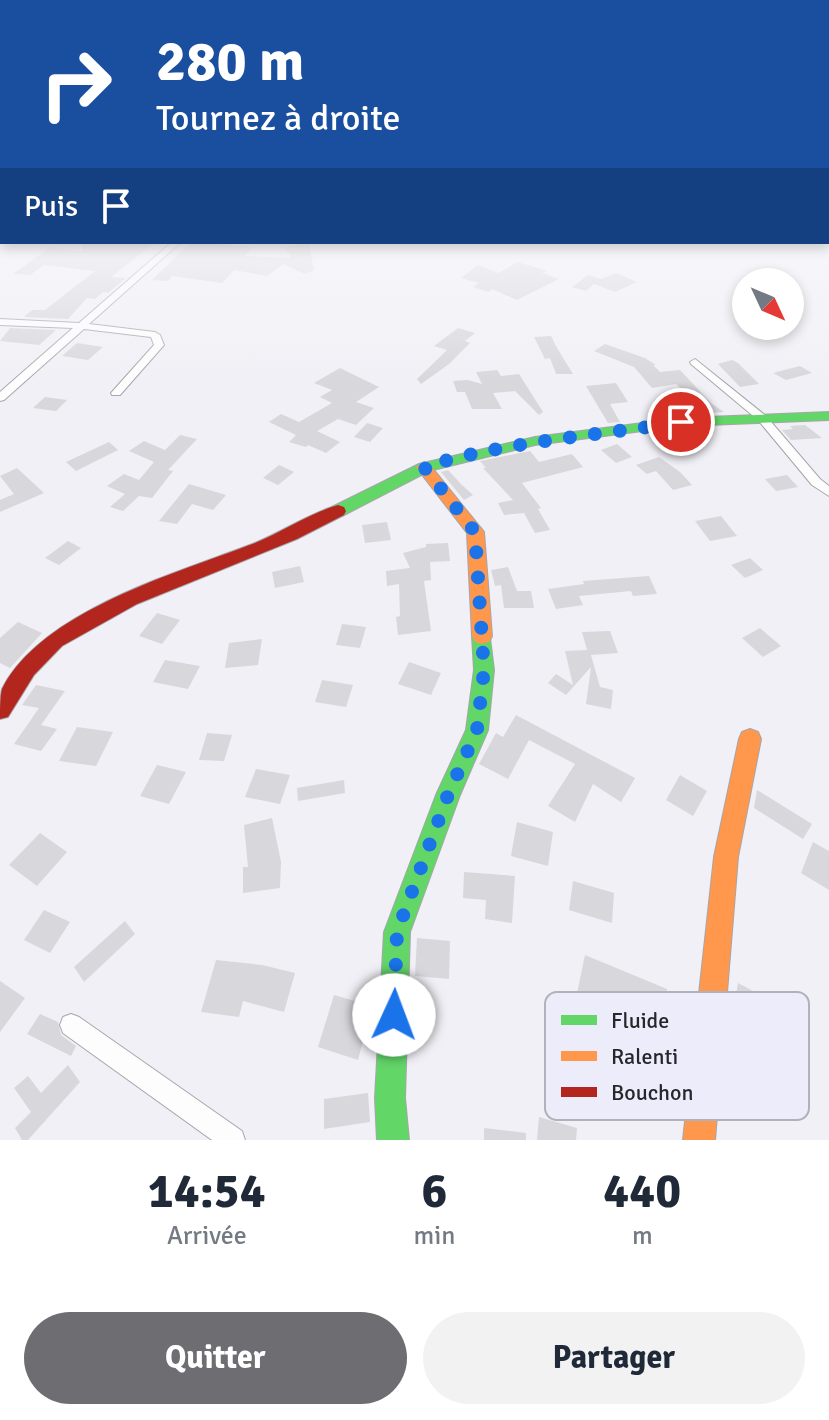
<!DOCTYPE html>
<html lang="fr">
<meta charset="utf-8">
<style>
:root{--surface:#fff;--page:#f2f2f3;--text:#1f2937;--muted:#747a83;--accent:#6d6d72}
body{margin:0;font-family:Signika,sans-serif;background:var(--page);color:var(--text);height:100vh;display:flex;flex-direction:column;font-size:30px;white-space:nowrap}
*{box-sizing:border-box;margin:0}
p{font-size:26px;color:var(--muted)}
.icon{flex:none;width:44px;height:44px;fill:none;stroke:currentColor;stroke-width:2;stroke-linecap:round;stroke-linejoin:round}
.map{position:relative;height:1140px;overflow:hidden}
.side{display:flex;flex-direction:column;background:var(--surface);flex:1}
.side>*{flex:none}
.banner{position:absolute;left:0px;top:0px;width:830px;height:244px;box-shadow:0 4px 12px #0003;background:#1a4fa0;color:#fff;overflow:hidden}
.needle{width:52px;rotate:134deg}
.fabs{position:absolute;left:732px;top:268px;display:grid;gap:16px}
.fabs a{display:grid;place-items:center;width:72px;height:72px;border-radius:50%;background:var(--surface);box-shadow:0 4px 12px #0003;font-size:40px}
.pin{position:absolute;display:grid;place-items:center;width:68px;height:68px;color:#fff;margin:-34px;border:4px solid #fff;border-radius:50%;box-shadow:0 2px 8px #0007}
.me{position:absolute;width:88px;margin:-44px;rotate:2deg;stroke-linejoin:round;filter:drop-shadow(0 0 6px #0008)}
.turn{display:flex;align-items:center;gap:28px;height:168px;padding:0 24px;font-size:36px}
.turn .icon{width:104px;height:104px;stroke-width:2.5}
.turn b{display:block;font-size:56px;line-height:68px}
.then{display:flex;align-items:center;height:76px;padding:0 24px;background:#0003;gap:16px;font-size:30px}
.eta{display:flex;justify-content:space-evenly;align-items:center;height:136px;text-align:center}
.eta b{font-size:48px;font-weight:800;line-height:56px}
.button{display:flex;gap:16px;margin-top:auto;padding:16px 24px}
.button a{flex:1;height:92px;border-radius:48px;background:var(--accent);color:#fff;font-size:32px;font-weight:800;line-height:92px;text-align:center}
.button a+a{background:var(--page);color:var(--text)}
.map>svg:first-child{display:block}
.building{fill:#d7d7dc}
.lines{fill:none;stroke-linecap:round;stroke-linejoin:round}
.street-casing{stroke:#a6a6ab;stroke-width:2}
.fast-casing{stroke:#a6a6ab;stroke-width:2}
.slow-casing{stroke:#a6a6ab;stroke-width:2}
.jam-casing{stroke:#a6a6ab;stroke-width:2}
.street{fill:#fdfdfe;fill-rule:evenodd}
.fast{fill:#63d668;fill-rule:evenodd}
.slow{fill:#ff974d;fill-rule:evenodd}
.jam{fill:#b3261e;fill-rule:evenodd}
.route{stroke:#1a73e8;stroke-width:14;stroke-dasharray:0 25.2}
.key{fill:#ececfa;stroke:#b1b1bc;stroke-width:2}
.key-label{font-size:22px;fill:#26262b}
</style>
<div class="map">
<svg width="829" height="1140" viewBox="0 0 829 1140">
<rect width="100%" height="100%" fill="#f0f0f6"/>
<path class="building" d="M82,242H156L111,277L126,278L108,293L103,292L95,299L87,298L68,319L24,317L32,310H45L95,271L44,265L30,275L13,274L50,247L82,251Z
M191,242L253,247L245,256L291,258L284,247L309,244L314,270L305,274L283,264L267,276L234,270L222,283L172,276L168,281L152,280Z
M518,262L547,271L542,273L559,279L517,300L492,289L489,292L473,287L479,283L461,278L478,265L498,273Z
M616,273L637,282L615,292L594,284L586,291L572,287L588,275L601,279Z
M10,328L56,330L39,345L0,341Z
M458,328L475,333L465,341L470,343L449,364L421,384L417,379L447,350L434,346Z
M551,336L557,348L573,374H556L550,358L545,359L534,337Z
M77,343L103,347L88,360L62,356Z
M605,344L645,358L656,365H653L660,372L680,370L712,404L724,412L707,413L676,384L652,388L634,367L594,351Z
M732,360L738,363L759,384L740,387L718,364Z
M800,366L812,373L786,380L773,373Z
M340,368L379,387L356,402L374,408L356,425L338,419L317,431L340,442L326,453L308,445L306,447L289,442L296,435L269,422L281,414L299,422L332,403L320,397L332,390L314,383Z
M497,370L501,376L519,374L543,412L539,415L515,391L493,393L502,409H472L465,392H457L453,381L468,380L482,384L476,372Z
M616,383L628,402L610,404L620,422L608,423L586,386Z
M45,397L67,400L56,411L33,408Z
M367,423L383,428L370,442L354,437Z
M805,425L822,438L791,440L782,430L793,429L790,426Z
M180,435L197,439L168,470L173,471L152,498L139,496L123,511L110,507L125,494L107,486L124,474L139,480L154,462L129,451L144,441L165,450Z
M109,442L118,450L76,471L66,462Z
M617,444L632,457L616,463L601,450Z
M530,451L539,462L572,454L583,467L522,483L541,508L538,509L550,530L535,533L524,513L504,515L498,503L513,500L483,468H486L480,461Z
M659,457L680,472L692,485L673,490L656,471L647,474L636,465Z
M279,465L294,472L278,485L263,478Z
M17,468L44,493L0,512V500L14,494L0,476Z
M448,470L461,484L473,495L464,500L441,472Z
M787,475L798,487L776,491L765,479Z
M189,484L226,495L213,510L192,504L177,524L159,521Z
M721,516L737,536L710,541L695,521Z
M387,522L391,540L365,543L362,525Z
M68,541L81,548L59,565L45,558Z
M448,543L450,561L430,562L431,580L424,581L431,631L398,635L396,617L400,616L399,584L387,586L386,571L410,568L403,553L426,547V544Z
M750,558L763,570L745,578L731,565Z
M300,566L304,582L275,588L272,572Z
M508,567L517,591H531L534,608H504L501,585L495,586L491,570Z
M649,576L657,594L633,596L631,591L579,596L583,605L556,609L548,589L584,584L583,581Z
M157,613L180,620L162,644L139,636Z
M18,622L42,633L10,668L0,663V638Z
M342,624L366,627L360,648L336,645Z
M760,628L781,646L763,657L742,638Z
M610,631L618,653L591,655L600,687L613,690L611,709L586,704L591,667L566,695L548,683L556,674L573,685L565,651L587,650L582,632Z
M262,639L258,665L225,668L229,643Z
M165,660L200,666L188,689L153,682Z
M409,662L441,673L431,695L398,684Z
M322,680L353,685L346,707L315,702Z
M36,685L65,691L41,725L57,729L41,751L14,744L39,708L22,705Z
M516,715L635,778L621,802L593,784L575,822L548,806L575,764L529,740L508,779L479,764L496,733L503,737Z
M77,727L113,732L96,766L59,761Z
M207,733L232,735L224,761L199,760Z
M157,765L186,772L169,804L140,796Z
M256,769L290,775L280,804L245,797Z
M680,775L707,791L693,816L666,800Z
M344,780L345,793L298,801L297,788Z
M757,790L812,824L803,839L754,808Z
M272,818L281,862L280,888L243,893V867H248L244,825Z
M517,822L553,832L548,866L511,856Z
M40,833L67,852L37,886L9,865Z
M813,842L829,851V890L801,873Z
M464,872L515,876L512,923L485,919L486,900L463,898Z
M573,881L614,893L612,923L569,910Z
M44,910L70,922L50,953L24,940Z
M125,921L135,934L84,982L74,967Z
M417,938L450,941L449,979L415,976Z
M585,955L667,989L660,1036L576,998Z
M216,960L262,965L295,973L284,1012L243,1001L239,1017L201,1012Z
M0,981L25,998L0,1032Z
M738,983L781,1006L772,1054L730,1030Z
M334,995L372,1006L358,1060L318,1047Z
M40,1014L58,1022L61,1035L76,1046L71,1056L27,1034Z
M68,1065L80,1082L28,1140H22L15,1128L31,1112L14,1088L28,1076L41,1093Z
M368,1093L370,1122L324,1129V1099Z
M539,1117L577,1128L576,1140H537Z
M484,1128L526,1133V1140H484Z"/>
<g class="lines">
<defs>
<path id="street" d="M0,230H2V236H0Z
M172,242H181L89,324L155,332L160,335L164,345L120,395H112L111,393L154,345L151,337L84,329L4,400L0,401V392L73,328L0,325V319L79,323Z
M695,359L766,416L820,479L829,486V496L812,485L758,420L691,364L690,362Z
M71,1014L79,1017L242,1131L245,1140H212L63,1033L60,1025L63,1017Z"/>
<path id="fast" d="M829,412V420L681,426L535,445L429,471L344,515L338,517L330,511L332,507L419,464L535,437L681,418Z
M482,628L489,630L494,670L488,730L460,795L410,932L405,1098L409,1140H377L375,1098L384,932L436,795L466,730L474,670L472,636L475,630Z"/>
<path id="slow" d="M424,462L429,464L484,532L492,636L489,642L482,644L475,642L472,636L467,533L416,467Z
M750,729L758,732L761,739L738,857L715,1140H683L714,857L739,739L742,732Z"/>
<path id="jam" d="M338,505L344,507L346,511L344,515L297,539L137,604L62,646L34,675L8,717L0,719C0,710 0,697 2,689C41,611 177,573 255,543C282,532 310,513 338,505Z"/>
</defs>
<use href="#street" class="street-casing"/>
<use href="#fast" class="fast-casing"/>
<use href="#slow" class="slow-casing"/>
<use href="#jam" class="jam-casing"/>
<use href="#street" class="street"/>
<use href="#fast" class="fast"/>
<use href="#slow" class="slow"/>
<use href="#jam" class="jam"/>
</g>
<linearGradient id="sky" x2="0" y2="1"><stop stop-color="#afc0d3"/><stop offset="0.58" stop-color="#f8f8fb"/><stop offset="1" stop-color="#f8f8fb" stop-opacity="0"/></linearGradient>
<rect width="829" height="383" fill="url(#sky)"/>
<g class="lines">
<path class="route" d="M394,1015L397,932L448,795L477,730L484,670L475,532L424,467C508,441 594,436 681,422"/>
</g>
<rect x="545" y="992" width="264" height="128" rx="12" class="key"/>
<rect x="561" y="1015" width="36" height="10" fill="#63d668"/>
<rect x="561" y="1051" width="36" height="10" fill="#ff974d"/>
<rect x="561" y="1087" width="36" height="10" fill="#b3261e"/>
<g class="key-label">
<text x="611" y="1028">Fluide</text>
<text x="611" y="1064">Ralenti</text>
<text x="611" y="1100">Bouchon</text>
</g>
</svg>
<div class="fabs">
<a><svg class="needle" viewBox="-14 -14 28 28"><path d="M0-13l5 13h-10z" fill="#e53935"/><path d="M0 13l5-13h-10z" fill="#747a83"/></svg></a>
</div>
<div class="pin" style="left:681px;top:422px;background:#d93025"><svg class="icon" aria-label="arrive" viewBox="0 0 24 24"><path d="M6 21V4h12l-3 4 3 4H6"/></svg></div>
<svg class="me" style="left:394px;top:1015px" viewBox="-20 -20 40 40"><circle r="19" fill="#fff"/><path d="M0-13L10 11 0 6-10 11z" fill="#1a73e8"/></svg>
<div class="banner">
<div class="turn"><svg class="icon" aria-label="right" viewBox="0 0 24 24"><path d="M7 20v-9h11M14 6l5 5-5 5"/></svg><div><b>280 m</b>Tournez à droite</div></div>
<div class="then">Puis<svg class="icon" aria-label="arrive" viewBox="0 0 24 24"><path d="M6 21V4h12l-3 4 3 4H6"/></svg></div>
</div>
</div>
<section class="side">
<div class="eta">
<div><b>14:54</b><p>Arrivée</p></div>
<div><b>6</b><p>min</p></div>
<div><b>440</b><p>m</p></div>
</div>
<div class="button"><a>Quitter</a><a>Partager</a></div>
</section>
